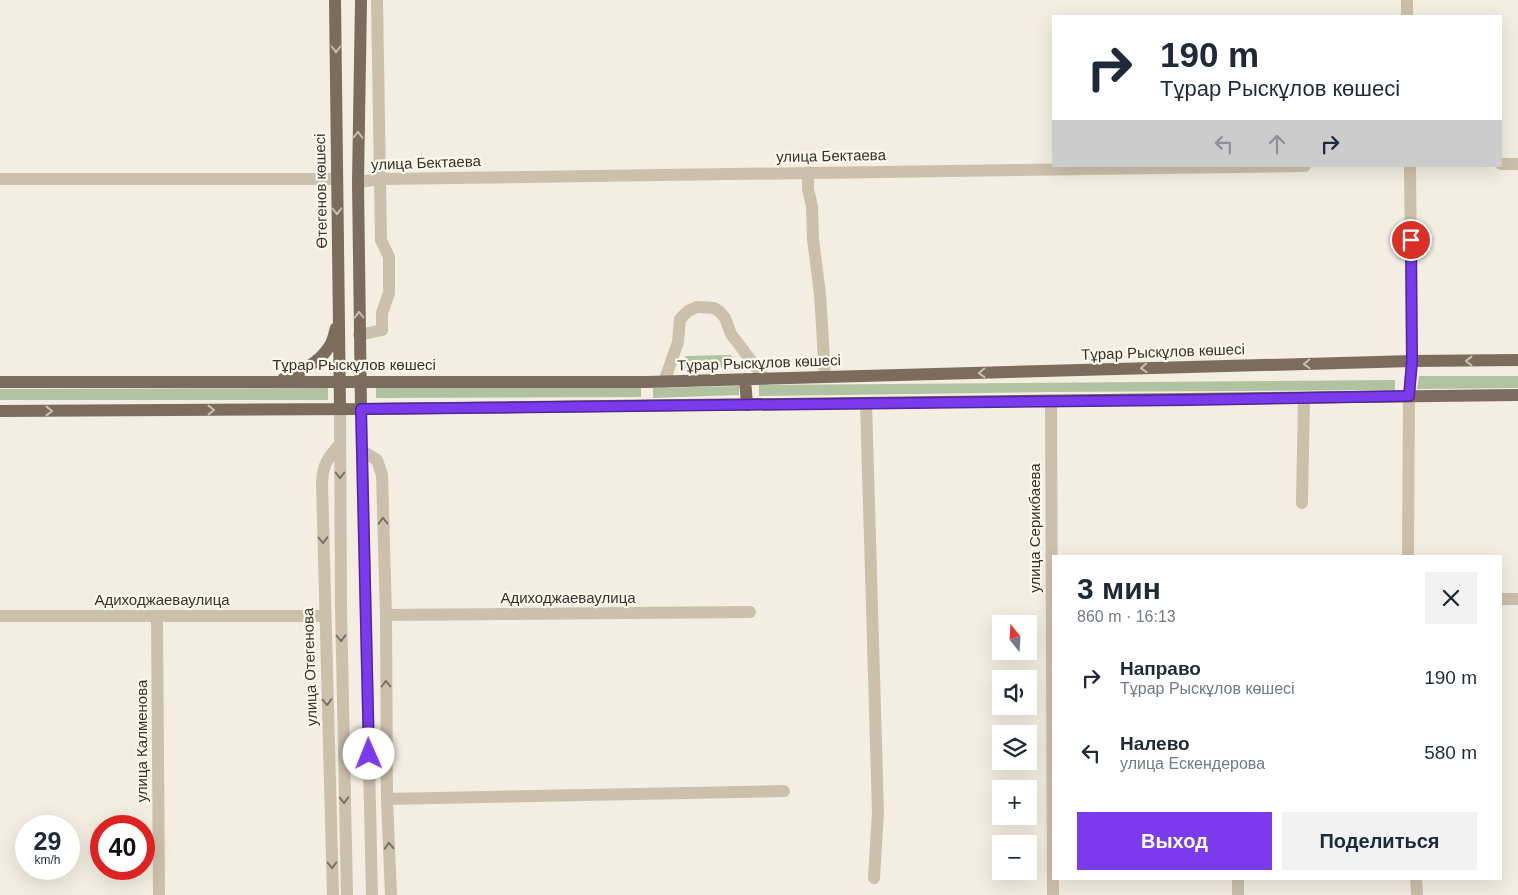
<!DOCTYPE html>
<html lang="ru">
<meta charset="utf-8">
<style>
:root{--surface:#fff;--page:#f2f2f3;--text:#1f2937;--muted:#747a83;--accent:#7c3aed}
body{margin:0;font-family:Helvetica,sans-serif;background:var(--page);color:var(--text);height:100vh;display:flex;flex-direction:column;font-size:19px;white-space:nowrap}
*{box-sizing:border-box;margin:0}
p{font-size:16px;color:var(--muted)}
.icon{flex:none;width:28px;height:28px;fill:none;stroke:currentColor;stroke-width:2;stroke-linecap:round;stroke-linejoin:round}
.map{position:relative;flex:1;overflow:hidden}
.panel{position:absolute;left:1052px;top:555px;width:450px;height:325px;display:flex;flex-direction:column;background:var(--surface);border-radius:0px;box-shadow:0 5px 20px #0002}
.panel>*{flex:none}
.hud{position:absolute;left:1052px;top:15px;width:450px;height:152px;border-radius:0px;box-shadow:0 5px 20px #0002;background:#fff;color:var(--text);overflow:hidden}
.needle{width:32px;rotate:342deg}
.tools{position:absolute;left:992px;top:615px;display:grid;gap:10px}
.tools a{display:grid;place-items:center;width:45px;height:45px;border-radius:0px;background:var(--surface);box-shadow:0 5px 20px #0002;font-size:25px}
.speed{position:absolute;left:15px;top:815px;display:flex;gap:10px;font-size:25px;font-weight:700;text-align:center}
.speed>*{display:grid;place-content:center;width:65px;height:65px;border-radius:50%;background:var(--surface);box-shadow:0 5px 20px #0002;line-height:1}
.speed small{font-size:12px;font-weight:400}
.speed .limit{border:8px solid #d22;background:#fff;color:#111}
.pin{position:absolute;display:grid;place-items:center;width:42px;height:42px;color:#fff;margin:-21px;border:2px solid #fff;border-radius:50%;box-shadow:0 1px 5px #0007}
.me{position:absolute;width:55px;margin:-28px;rotate:359deg;stroke-linejoin:round;filter:drop-shadow(0 0 4px #0008)}
.turn{display:flex;align-items:center;gap:18px;height:105px;padding:0 25px;font-size:22px}
.turn .icon{width:65px;height:65px;stroke-width:2.5}
.turn b{display:block;font-size:35px;line-height:42px}
.lanes{display:flex;align-items:center;height:48px;padding:0 25px;background:#0003;justify-content:center;gap:25px;direction:ltr}
.lanes .off{opacity:.35}
.round{display:grid;place-items:center;flex:none;width:52px;height:52px;border-radius:0px;background:var(--page)}
.head{display:flex;align-items:center;justify-content:space-between;height:85px;padding:0 25px}
h1{font-size:30px;font-weight:700;line-height:38px}
.cta{display:flex;gap:10px;margin-top:auto;padding:10px 25px}
.cta a{flex:1;height:58px;border-radius:0px;background:var(--accent);color:#fff;font-size:20px;font-weight:700;line-height:58px;text-align:center}
.cta a+a{background:var(--page);color:var(--text)}
ul{padding:0;list-style:none}
li{display:flex;align-items:center;gap:15px;height:75px;padding:0 25px}
li div{flex:1}
li b{display:block;font-size:19px}
li em{font-style:normal}
.map>svg:first-child{display:block}
.green{fill:#b1c2a0}
.lines{fill:none;stroke-linecap:round;stroke-linejoin:round}
.minor{stroke:#cbc0ac;stroke-width:12}
.major{stroke:#7b6c5d;stroke-width:12}
.oneway{stroke:#c7bfb3}
.oneway2{stroke:#7b7265}
.route-casing{stroke:#51269a;stroke-width:12}
.route{stroke:#7c3aed;stroke-width:9}
.labels{text-anchor:middle;stroke-width:4.5;stroke-linejoin:round;paint-order:stroke}
.street-label{font-size:15px;fill:#39322b;stroke:#faf7ed}
</style>
<div class="map">
<svg width="1518" height="895" viewBox="0 0 1518 895">
<rect width="100%" height="100%" fill="#f3eee1"/>
<path class="green" d="M731,355L736,367L679,368L686,356Z
M1419,376H1518V388L1417,389Z
M1395,380V390L1051,392L759,396V385Z
M641,386V397L376,398V387Z
M739,386V395L653,398V388Z
M328,388V400H0V389Z"/>
<g class="lines">
<path class="minor" d="M1407,0V16
M1501,164H1518
M808,172V189L812,206L813,239L820,294L825,377
M0,179H336
M358,182L381,179L1305,166
M359,335L382,330V313L389,293V257L381,240L377,0
M664,382L678,342L680,319L688,311L697,307L714,308L720,312L725,318L731,334L765,379
M1051,401L1053,895
M866,403L878,812L874,878
M340,409L341,607L347,895
M361,409L372,895
M362,451L377,460L382,475L386,615L387,799L391,895
M1302,503L1304,398
M1408,556L1409,396L1412,361L1410,166
M1501,599H1518
M386,615L750,612
M0,616H325
M157,617L159,895
M387,799L784,791
M1238,879V895
M1416,879L1417,895
M333,895L322,483C323,464 327,459 340,444"/>
<path class="major" d="M335,0L340,409
M361,0L358,182L361,409
M283,379C300,372 319,363 329,347C333,342 334,334 336,328
M745,379L747,405
M0,382H647L1412,361L1518,360
M0,411L361,409L1518,395"/>
</g>
<defs><path id="oneway-chevron" d="M-2-3.5L2.5 0L-2 3.5" fill="none" stroke-width="1.6" stroke-linecap="round" stroke-linejoin="round" transform="scale(1.25)"/></defs>
<g class="oneway">
<use href="#oneway-chevron" transform="translate(336 49) rotate(90)"/>
<use href="#oneway-chevron" transform="translate(358 135) rotate(-89)"/>
<use href="#oneway-chevron" transform="translate(337 211) rotate(89)"/>
<use href="#oneway-chevron" transform="translate(359 315) rotate(-91)"/>
<use href="#oneway-chevron" transform="translate(1469 361) rotate(180)"/>
<use href="#oneway-chevron" transform="translate(1307 364) rotate(178)"/>
<use href="#oneway-chevron" transform="translate(1144 368) rotate(178)"/>
<use href="#oneway-chevron" transform="translate(982 373) rotate(178)"/>
<use href="#oneway-chevron" transform="translate(211 410)"/>
<use href="#oneway-chevron" transform="translate(49 411)"/>
</g>
<g class="oneway2">
<use href="#oneway-chevron" transform="translate(340 475) rotate(90)"/>
<use href="#oneway-chevron" transform="translate(383 521) rotate(-91)"/>
<use href="#oneway-chevron" transform="translate(323 540) rotate(89)"/>
<use href="#oneway-chevron" transform="translate(341 638) rotate(89)"/>
<use href="#oneway-chevron" transform="translate(386 684) rotate(-90)"/>
<use href="#oneway-chevron" transform="translate(327 702) rotate(88)"/>
<use href="#oneway-chevron" transform="translate(344 800) rotate(89)"/>
<use href="#oneway-chevron" transform="translate(389 846) rotate(-93)"/>
<use href="#oneway-chevron" transform="translate(332 865) rotate(88)"/>
</g>
<g class="lines">
<defs>
<path id="route" d="M369,754L361,409L1188,400L1409,396L1412,361L1411,240"/>
</defs>
<use href="#route" class="route-casing"/>
<use href="#route" class="route"/>
</g>
<g class="labels">
<g class="street-label">
<text transform="translate(831 156) rotate(-1)" y="5">улица Бектаева</text>
<text transform="translate(426 163) rotate(-2)" y="5">улица Бектаева</text>
<text transform="translate(321 191) rotate(-91)" y="5">Өтегенов көшесі</text>
<text transform="translate(1163 352) rotate(-2)" y="5">Тұрар Рыскұлов көшесі</text>
<text transform="translate(759 363) rotate(-2)" y="5">Тұрар Рыскұлов көшесі</text>
<text x="354" y="370">Тұрар Рыскұлов көшесі</text>
<text transform="translate(1035 528) rotate(-90)" y="5">улица Серикбаева</text>
<text x="568" y="603">Адиходжаеваулица</text>
<text x="162" y="605">Адиходжаеваулица</text>
<text transform="translate(310 667) rotate(-92)" y="5">улица Отегенова</text>
<text transform="translate(142 741) rotate(-90)" y="5">улица Калменова</text>
</g>
</g>
</svg>
<div class="tools">
<a><svg class="needle" viewBox="-14 -14 28 28"><path d="M0-13l5 13h-10z" fill="#e53935"/><path d="M0 13l5-13h-10z" fill="#747a83"/></svg></a>
<a><svg class="icon" aria-label="sound" viewBox="0 0 24 24"><path d="M4 9h4l5-4v14l-5-4H4zM17 9q2 3 0 6"/></svg></a>
<a><svg class="icon" aria-label="layers" viewBox="0 0 24 24"><path d="M12 4l9 5-9 5-9-5zM3 14l9 5 9-5"/></svg></a>
<a>+</a>
<a>−</a>
</div>
<div class="speed"><div>29<small>km/h</small></div><div class="limit">40</div></div>
<div class="pin" style="left:1411px;top:240px;background:#d93025"><svg class="icon" aria-label="arrive" viewBox="0 0 24 24"><path d="M6 21V4h12l-3 4 3 4H6"/></svg></div>
<svg class="me" style="left:369px;top:754px" viewBox="-20 -20 40 40"><circle r="19" fill="#fff"/><path d="M0-13L10 11 0 6-10 11z" fill="#7c3aed"/></svg>
<div class="hud">
<div class="turn"><svg class="icon" aria-label="right" viewBox="0 0 24 24"><path d="M7 20v-9h11M14 6l5 5-5 5"/></svg><div><b>190 m</b>Тұрар Рыскұлов көшесі</div></div>
<div class="lanes"><svg class="icon off" aria-label="left" viewBox="0 0 24 24"><path d="M17 20v-9H6M10 6l-5 5 5 5"/></svg><svg class="icon off" aria-label="ahead" viewBox="0 0 24 24"><path d="M12 20V5M6 11l6-6 6 6"/></svg><svg class="icon" aria-label="right" viewBox="0 0 24 24"><path d="M7 20v-9h11M14 6l5 5-5 5"/></svg></div>
</div>
<section class="panel">
<div class="head"><div><h1>3 мин</h1><p>860 m · 16:13</p></div><a class="round"><svg class="icon" aria-label="close" viewBox="0 0 24 24"><path d="M6 6l12 12M18 6L6 18"/></svg></a></div>
<ul>
<li><svg class="icon" aria-label="right" viewBox="0 0 24 24"><path d="M7 20v-9h11M14 6l5 5-5 5"/></svg><div><b>Направо</b><p>Тұрар Рыскұлов көшесі</p></div><em>190 m</em></li>
<li><svg class="icon" aria-label="left" viewBox="0 0 24 24"><path d="M17 20v-9H6M10 6l-5 5 5 5"/></svg><div><b>Налево</b><p>улица Ескендерова</p></div><em>580 m</em></li>
</ul>
<div class="cta"><a>Выход</a><a>Поделиться</a></div>
</section>
</div>
